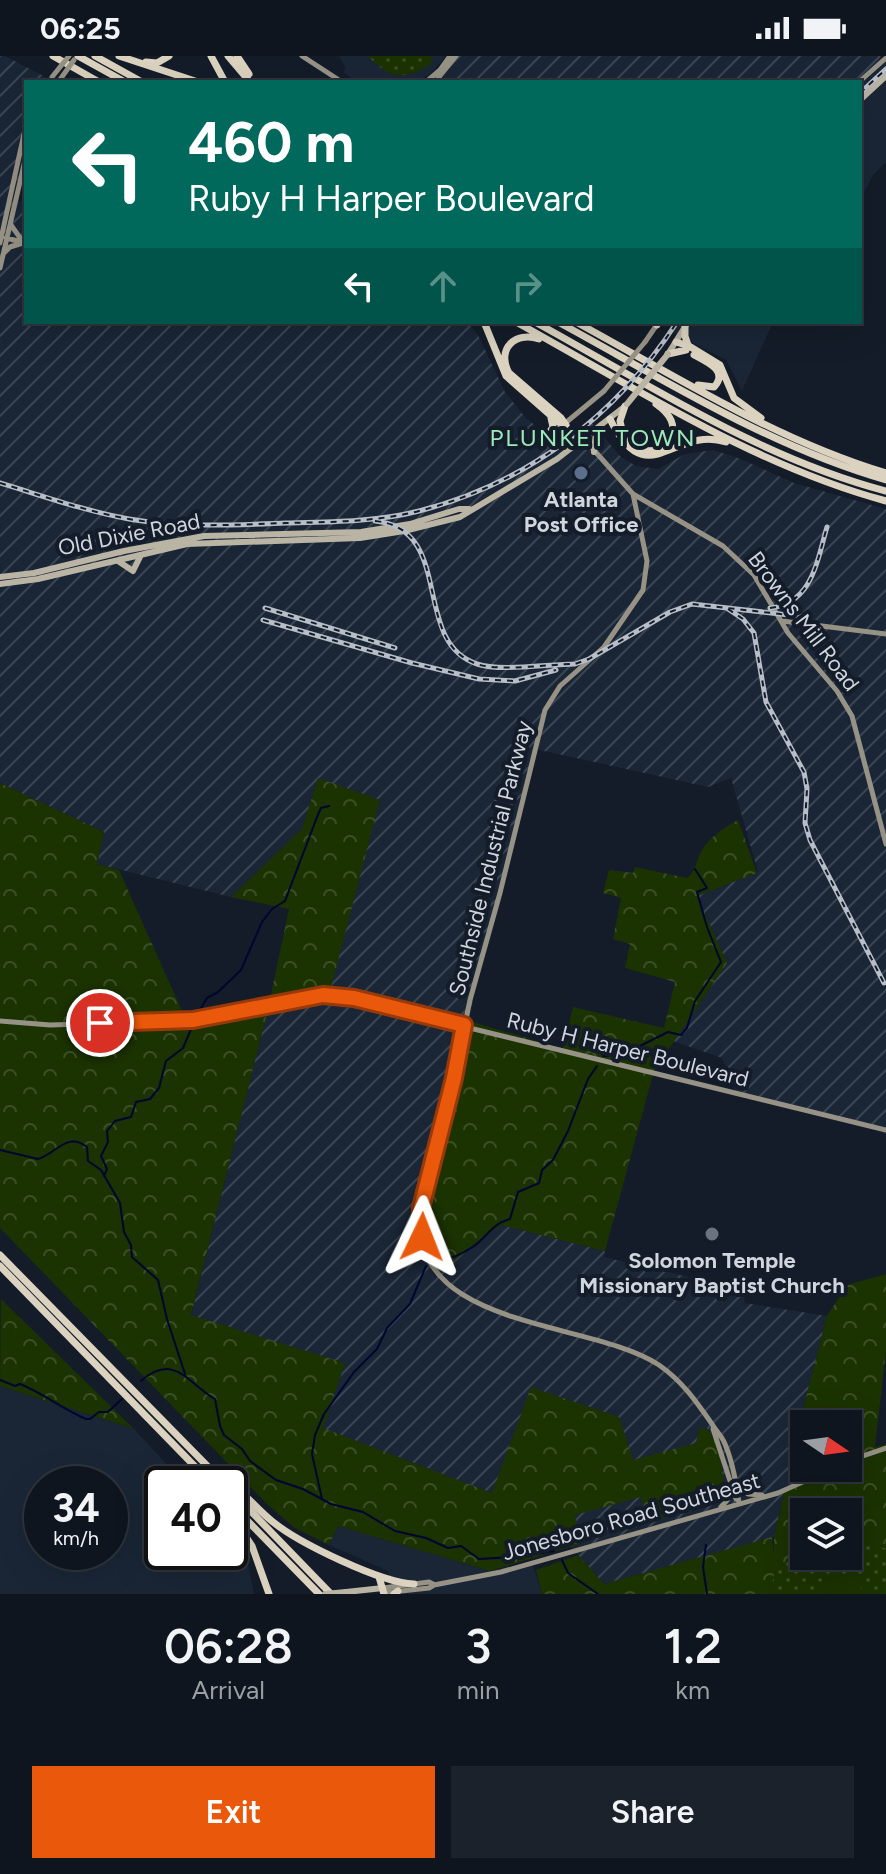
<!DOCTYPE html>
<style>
:root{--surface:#0e151e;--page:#1c222b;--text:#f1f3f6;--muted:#9b9fa4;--line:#2e343c;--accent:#ea580c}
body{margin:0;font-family:Figtree,sans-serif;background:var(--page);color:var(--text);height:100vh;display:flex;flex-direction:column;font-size:30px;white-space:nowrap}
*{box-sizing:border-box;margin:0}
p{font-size:26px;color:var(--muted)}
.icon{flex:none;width:44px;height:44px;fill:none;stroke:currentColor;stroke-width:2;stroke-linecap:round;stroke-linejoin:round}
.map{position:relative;height:1538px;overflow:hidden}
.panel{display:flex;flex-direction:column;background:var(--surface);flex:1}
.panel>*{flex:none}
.top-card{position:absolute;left:24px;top:24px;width:838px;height:244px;border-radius:0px;box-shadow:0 8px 32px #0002,0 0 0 2px var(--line);background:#00695c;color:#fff;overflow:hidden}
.needle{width:52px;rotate:103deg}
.buttons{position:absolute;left:790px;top:1354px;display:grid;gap:16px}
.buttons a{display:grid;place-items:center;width:72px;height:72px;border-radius:0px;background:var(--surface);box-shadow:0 8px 32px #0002,0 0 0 2px var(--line);font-size:40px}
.speed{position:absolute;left:24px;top:1410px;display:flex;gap:16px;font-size:40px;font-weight:700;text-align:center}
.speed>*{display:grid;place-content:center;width:104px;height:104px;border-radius:50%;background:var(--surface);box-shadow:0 8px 32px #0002,0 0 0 2px var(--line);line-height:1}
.speed small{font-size:20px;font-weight:400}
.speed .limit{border:4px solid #111;border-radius:12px;background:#fff;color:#111}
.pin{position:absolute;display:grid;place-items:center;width:68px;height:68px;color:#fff;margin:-34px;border:4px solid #fff;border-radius:50%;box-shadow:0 2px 8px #0007}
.me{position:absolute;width:88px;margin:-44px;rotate:2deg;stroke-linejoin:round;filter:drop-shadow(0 0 6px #0008)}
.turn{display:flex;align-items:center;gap:28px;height:168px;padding:0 32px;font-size:36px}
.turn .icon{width:104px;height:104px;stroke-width:2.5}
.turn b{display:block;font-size:56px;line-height:68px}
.lanes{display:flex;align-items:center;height:76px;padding:0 32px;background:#0003;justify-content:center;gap:40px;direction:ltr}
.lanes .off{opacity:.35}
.eta{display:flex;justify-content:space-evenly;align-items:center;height:136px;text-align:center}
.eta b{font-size:48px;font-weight:600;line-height:56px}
.cta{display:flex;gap:16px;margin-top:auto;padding:16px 32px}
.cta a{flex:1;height:92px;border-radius:0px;background:var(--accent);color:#fff;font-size:32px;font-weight:600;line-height:92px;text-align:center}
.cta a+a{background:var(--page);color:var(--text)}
.status{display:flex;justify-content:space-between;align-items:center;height:56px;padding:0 40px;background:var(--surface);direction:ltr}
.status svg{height:22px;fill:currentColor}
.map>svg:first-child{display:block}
.built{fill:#1a2636;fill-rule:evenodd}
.industrial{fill:url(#industrial-furrows)}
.grass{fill:url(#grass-dots)}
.forest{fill:url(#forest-crowns)}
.pitch{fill:#1b3201}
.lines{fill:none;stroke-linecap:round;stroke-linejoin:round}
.stream{stroke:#010630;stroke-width:2}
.secondary{stroke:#979286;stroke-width:5}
.primary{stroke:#bab4a4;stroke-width:6}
.highway{stroke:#dbd2bf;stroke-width:7}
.rail-casing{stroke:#b7bec7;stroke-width:5}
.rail{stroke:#131c28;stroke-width:2;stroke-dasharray:6;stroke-linecap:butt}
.secondary-bridge{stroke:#979286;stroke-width:5}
.primary-bridge{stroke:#bab4a4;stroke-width:6}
.route-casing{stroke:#983908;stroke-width:20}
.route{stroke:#ea580c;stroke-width:14}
.service-dot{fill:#5c6f8a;stroke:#131c28;stroke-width:3}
.worship-dot{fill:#6b7280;stroke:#131c28;stroke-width:3}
.labels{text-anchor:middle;stroke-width:8;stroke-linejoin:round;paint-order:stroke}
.poi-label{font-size:22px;font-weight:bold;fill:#cfd6de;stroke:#131c28}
.street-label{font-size:22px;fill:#cfd6de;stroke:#131c28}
.neighbourhood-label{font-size:24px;letter-spacing:2px;fill:#9ee9ba;stroke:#131c28}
</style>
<div class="status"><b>06:25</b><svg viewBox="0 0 49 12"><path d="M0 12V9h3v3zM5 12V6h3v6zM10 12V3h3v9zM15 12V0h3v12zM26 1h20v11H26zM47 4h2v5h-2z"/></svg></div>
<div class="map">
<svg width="886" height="1538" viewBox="0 0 886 1538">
<defs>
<pattern id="industrial-furrows" width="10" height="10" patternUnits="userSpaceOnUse" patternTransform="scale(2)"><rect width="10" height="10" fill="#1a2636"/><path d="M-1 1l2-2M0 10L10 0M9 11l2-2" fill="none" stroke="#3a4553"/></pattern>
<pattern id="grass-dots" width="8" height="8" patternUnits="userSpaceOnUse" patternTransform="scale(2)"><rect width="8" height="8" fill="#1b3201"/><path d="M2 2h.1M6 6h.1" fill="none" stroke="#3b4f26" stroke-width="1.8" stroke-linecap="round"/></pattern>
<pattern id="forest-crowns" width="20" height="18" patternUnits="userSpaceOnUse" patternTransform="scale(2)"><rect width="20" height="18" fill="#1b3201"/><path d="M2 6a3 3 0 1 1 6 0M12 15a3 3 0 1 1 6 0" fill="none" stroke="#3b4f26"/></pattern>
</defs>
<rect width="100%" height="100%" fill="#131c28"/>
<path class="built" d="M339,0H446L431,17L418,26H357L343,16L346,13Z
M886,19V106L873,119L860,145V41Z
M676,266H773L742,335L726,304L671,276Z
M0,1330L134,1373L185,1428H162V1496H230V1479L247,1502L254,1538H0ZM42,1428H110V1496H42Z
M338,1470L490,1515L532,1506L542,1538H394L388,1515L329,1489Z"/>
<path class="industrial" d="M0,0H5L55,26H26V93L13,143L26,147V266H467L478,279L505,336L526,362L558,388L591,366L621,401L636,410L658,413L685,398L713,394L741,403L794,427L886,453V1077L736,1037L722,1002L673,985L727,907L697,840L758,816L731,722L708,731L535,693L513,787L483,891L469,965L422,1167L501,1169L605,1195L604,1201L743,1234L745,1247L827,1260L794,1388L809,1425L785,1433L774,1481L604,1528L570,1490L492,1437L322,1372L345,1307L191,1260L269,948L318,722L302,773L231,841L97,808L104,776L0,727Z
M453,0H880L886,7V19L860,41V26H431L441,17Z"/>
<path class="grass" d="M368,0H431V8C405,24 390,24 368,0Z
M848,1470L886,1493V1538H769L775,1514L804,1491V1500H848Z"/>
<path class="forest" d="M318,722L380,744L329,939L269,949L191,1259L345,1307L323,1372L492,1437L531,1331L619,1361L633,1404L696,1387L699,1373L707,1372C720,1390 724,1420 725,1441L648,1467L641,1441L575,1459L579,1488L490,1515L338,1470L329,1489L295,1472L270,1451L0,1172V727L104,776L97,808L119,814L182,955L206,957L269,948L289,853L231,841L302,773Z
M738,764L757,817L697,840L727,907L654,1015L605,1195L501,1169L435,1219L422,1167L469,965L563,993L573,951L664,972L675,926L625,912L630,888L613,883L621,842L603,837L609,814L633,817L635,811L687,822C696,816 696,804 702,794C711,780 724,772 738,764Z
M886,1218V1294L875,1391L886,1388V1493L848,1470V1456H804V1491L775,1515L769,1538H542L536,1514L578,1499L604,1528L772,1481L774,1500V1481L785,1433L809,1425L804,1412H848V1368H804V1412L794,1388L827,1260L847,1229Z
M1,1243L134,1373L0,1330Z"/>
<path class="pitch" d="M845,1518L864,1521L860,1538H814L832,1522Z"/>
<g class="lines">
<path class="stream" d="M197,959L207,942L218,936L241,914L262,866L272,853L285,845L317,761L321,752L329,750
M603,1000L622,999L668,976L681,979L687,972L695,945L721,906L707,871L697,836L707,832L695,813
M0,1094L38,1103C56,1098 67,1075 87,1091L88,1105L101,1114L120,1147L124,1176L131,1189L132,1201L158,1224L167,1263L185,1318
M104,1120L107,1113L101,1100L108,1086L107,1075L115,1065L131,1061L136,1046L150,1043L159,1032L166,1005L183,992L192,971
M438,1205C450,1203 464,1197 474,1190C489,1179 492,1168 510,1163L518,1136L539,1127L542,1114L553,1104L568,1075L588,1023L597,1010
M0,1324L15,1330L20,1328C45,1338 62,1353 86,1363H90L99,1356H108L122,1343
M141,1325C175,1296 187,1327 215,1343L220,1370L224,1379L242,1393L250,1405L276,1424L303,1433L331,1448L363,1456L395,1475L426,1482L448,1492L461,1490L479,1503L517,1501L554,1495
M322,1443L312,1398L315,1379L324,1358L354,1316L377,1293L387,1272L410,1248L426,1210
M706,1489L703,1511L707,1538
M562,1504L568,1517L598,1538"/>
<path class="secondary" d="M302,0L342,26
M426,26L440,14L450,0
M435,26L456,0
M859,26L886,2
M11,169L23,186
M6,182L26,187
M0,187L26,69
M4,197L10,191L23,187
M0,212L26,100
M645,286L658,267
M546,383L604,335
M584,383L633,438L723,490L754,519L788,577L837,635L852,660L886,788
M633,438L647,505L643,534L604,591L560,630L545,654L500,837L470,944L454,1022L421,1152C405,1275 590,1263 659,1309C682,1325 696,1345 712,1368C716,1375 722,1380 725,1388C733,1407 736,1427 739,1447
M782,565L886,578
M0,965L50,969L185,965L312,940L335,939L886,1074
M713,1373L736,1443
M848,1405L886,1392
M739,1431L748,1438L762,1439
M721,1451L729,1442L731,1433
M383,1532L429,1526L433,1528
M383,1537L429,1532L434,1529L501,1516L778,1437L834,1412"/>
<path class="primary" d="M860,44L886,20
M668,298L688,266
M594,396L596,376
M118,505L133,515L141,499
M0,521L34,517L124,495L204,480L361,476L410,468L459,453H469
M0,528L38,523L187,488L360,482L404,475L460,461L557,403L624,351
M346,1536L383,1532"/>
<path class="highway" d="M53,0L99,26
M78,0L125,26
M95,0L142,26
M119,0L198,26
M211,0L225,26
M228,0L250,26
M237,0L249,18
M146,6L157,7L169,0
M484,266L506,320L558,366L566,369
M516,266C636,332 753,409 886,445
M535,266C648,328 760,402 886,435
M558,266C665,324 768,390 886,424
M576,266C677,321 776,384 886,417
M657,269L658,266
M685,270V280L688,289
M539,283C515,275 496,293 509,317L561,362L566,369
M676,286L689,290L720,309L734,342L761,362
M668,298L686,294
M694,299C707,306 729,315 714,331L698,329
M610,363C647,439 674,369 726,386
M622,374L620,365L625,350
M544,384L553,371L551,362
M630,384C642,398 656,398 669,386C678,369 670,358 656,348
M0,1199L225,1428
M0,1210L212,1428
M222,1421C240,1431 256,1453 273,1466C299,1487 381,1527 414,1528
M241,1445L331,1538
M230,1447L319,1538
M230,1457L252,1490L269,1538
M379,1521L384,1538
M394,1538L398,1535"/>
<defs>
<path id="rail" d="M860,37L886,13
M0,427C43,440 85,455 129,463C181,472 233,469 286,467C330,466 376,466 419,455C528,427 616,360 677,266
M375,465C456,473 410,586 477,608C500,616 549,608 575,608L589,603L670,556L692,548L807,561
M265,552L395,592
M770,552C813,547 817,504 827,471
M728,553L743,563L754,577L766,646L804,716L807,733L805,767L810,784L884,927
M263,564L412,607L479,623L515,625L556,614"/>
</defs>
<use href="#rail" class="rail-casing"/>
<use href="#rail" class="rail"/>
<path class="secondary-bridge" d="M52,21L69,0
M59,25L74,4
M604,335L645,286"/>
<path class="primary-bridge" d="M627,348L668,298
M325,1538L346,1536"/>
</g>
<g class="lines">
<defs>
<path id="route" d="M100,967L193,964L323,939L354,942L464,969L454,1022L421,1152L422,1181"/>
</defs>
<use href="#route" class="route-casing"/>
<use href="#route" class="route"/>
</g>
<circle class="service-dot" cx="581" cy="417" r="8"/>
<circle class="worship-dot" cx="712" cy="1178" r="8"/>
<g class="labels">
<g class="poi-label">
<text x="581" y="451">Atlanta<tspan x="581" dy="25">Post Office</tspan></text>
<text x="712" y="1212">Solomon Temple<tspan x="712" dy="25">Missionary Baptist Church</tspan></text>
</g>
<g class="street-label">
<text transform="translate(129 478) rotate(-11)" y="8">Old Dixie Road</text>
<text transform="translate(804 565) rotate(53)" y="8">Browns Mill Road</text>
<text transform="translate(490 802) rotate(-76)" y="8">Southside Industrial Parkway</text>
<text transform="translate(628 993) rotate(14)" y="8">Ruby H Harper Boulevard</text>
<text transform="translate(631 1460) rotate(-16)" y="8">Jonesboro Road Southeast</text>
</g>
<g class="neighbourhood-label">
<text x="593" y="390">PLUNKET TOWN</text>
</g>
</g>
</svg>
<div class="buttons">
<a><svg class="needle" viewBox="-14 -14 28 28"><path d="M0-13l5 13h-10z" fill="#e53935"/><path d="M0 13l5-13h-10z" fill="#9b9fa4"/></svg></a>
<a><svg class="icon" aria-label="layers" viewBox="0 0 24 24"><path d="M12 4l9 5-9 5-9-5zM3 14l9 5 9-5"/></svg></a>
</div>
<div class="speed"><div>34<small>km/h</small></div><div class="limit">40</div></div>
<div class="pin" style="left:100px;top:967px;background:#d93025"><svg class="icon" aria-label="arrive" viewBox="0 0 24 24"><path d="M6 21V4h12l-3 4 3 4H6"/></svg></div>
<svg class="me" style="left:422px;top:1181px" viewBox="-20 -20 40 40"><path d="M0-17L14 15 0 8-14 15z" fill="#ea580c" stroke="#fff" stroke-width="4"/></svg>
<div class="top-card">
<div class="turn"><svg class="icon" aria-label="left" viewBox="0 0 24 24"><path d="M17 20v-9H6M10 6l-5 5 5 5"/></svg><div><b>460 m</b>Ruby H Harper Boulevard</div></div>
<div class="lanes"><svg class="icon" aria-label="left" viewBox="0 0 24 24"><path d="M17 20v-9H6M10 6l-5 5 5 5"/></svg><svg class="icon off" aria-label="ahead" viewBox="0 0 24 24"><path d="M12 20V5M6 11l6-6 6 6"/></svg><svg class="icon off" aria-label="right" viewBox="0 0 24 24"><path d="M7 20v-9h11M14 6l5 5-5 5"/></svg></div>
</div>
</div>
<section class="panel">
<div class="eta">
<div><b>06:28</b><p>Arrival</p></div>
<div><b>3</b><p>min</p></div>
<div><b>1.2</b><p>km</p></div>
</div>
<div class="cta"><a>Exit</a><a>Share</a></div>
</section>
